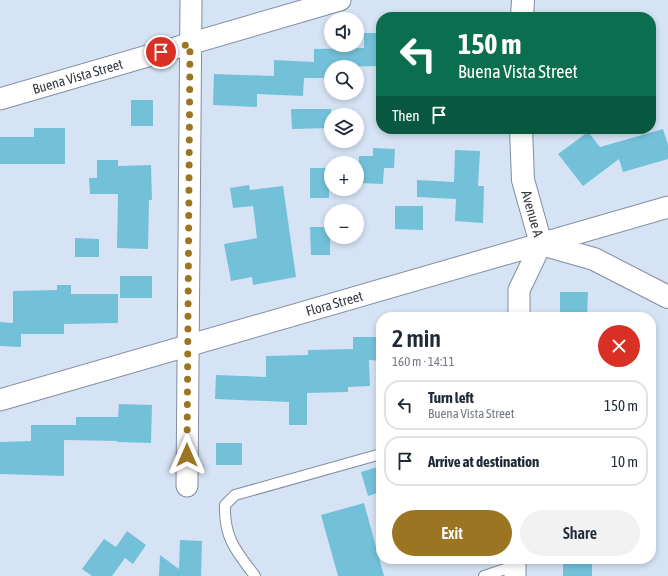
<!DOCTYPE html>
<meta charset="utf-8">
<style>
:root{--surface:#fff;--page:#f2f2f3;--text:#1f2937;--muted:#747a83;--line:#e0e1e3;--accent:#9b7521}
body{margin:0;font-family:"Asap Condensed",sans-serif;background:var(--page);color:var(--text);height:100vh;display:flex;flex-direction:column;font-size:15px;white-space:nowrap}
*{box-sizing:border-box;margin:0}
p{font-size:13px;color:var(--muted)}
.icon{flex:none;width:22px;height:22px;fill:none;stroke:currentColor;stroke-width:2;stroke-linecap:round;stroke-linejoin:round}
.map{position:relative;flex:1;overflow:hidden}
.details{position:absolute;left:376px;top:312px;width:280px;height:252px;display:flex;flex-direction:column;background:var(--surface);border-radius:16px;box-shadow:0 2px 6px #0003}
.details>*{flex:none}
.guide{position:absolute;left:376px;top:12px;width:280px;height:122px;border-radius:16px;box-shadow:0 2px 6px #0003;background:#0b6e4f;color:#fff;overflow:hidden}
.buttons{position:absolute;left:324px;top:12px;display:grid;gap:8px}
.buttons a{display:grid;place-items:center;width:40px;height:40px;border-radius:50%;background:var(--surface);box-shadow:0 2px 6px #0003;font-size:20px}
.pin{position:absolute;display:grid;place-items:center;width:34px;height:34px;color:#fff;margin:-17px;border:2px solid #fff;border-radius:50%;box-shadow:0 1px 4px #0007}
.me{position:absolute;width:44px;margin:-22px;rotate:0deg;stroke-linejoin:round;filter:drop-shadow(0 0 3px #0008)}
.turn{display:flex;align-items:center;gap:14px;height:84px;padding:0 16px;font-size:18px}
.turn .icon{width:52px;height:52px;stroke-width:2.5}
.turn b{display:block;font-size:28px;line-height:34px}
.then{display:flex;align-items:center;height:38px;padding:0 16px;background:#0003;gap:8px;font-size:15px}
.round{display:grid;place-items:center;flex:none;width:42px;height:42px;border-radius:21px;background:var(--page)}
.summary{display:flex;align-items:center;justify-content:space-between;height:68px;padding:0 16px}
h1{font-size:24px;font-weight:600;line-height:30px}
.cta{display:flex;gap:8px;margin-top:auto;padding:8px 16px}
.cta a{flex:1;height:46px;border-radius:24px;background:var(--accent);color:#fff;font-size:16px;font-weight:600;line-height:46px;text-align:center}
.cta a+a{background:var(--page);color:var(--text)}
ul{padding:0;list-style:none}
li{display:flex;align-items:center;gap:12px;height:50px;margin:0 8px 6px;padding:0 8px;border:2px solid var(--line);border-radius:16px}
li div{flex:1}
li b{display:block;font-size:15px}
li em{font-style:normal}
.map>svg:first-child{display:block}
.building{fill:#73c1d9}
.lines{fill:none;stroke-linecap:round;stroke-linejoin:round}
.service-casing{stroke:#828e9e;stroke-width:12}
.minor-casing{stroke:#828e9e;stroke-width:23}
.tertiary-casing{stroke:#828e9e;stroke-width:24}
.service{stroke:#fff;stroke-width:10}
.minor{stroke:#fff;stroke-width:21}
.tertiary{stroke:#fff;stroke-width:22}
.route{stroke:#9b7521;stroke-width:7;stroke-dasharray:0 12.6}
.labels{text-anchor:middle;stroke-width:3;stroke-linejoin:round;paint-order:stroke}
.street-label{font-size:14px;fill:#363b42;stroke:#d6e3f4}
</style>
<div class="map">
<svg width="668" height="576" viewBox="0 0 668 576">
<rect width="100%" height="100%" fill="#d6e3f4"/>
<path class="building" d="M364,33H381V66L331,67V78H304L303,96L257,94V107L213,105L214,74L274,76V60L314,62V49L364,48Z
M131,100H153V126H131Z
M291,109H331V128L292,129Z
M34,128H65V164H0V137H34Z
M663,129L668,145V159L623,172L619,159L583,186L558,154L588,132L600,147Z
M373,148L395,149L394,168H384L383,184L358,183L359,156H373Z
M455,150L480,151L478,186H484L483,223L455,221L456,199L417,197V180L454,182Z
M97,160H118V166L151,165L152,200H149L148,249L117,248L118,194H90L89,178H97Z
M310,168H329V198H310Z
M249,185L250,190L283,186L296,277L253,285L252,277L231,281L224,244L257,238L253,206L233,208L230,188Z
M395,206H423V230L395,229Z
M310,227H330V255H311Z
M75,238L99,239V257H75Z
M120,276H152V298H120Z
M57,285H71V294H118V323L64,324V334H21V347L0,346V322L13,323V291L57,290Z
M560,292H588L587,317H560Z
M353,337H381V361L369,360L370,386L348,387V392L307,393V425H289V402L215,399L216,375L266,377V356L308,355V350L353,349Z
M119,404L152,405L151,443L117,442L118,441L64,440V476L0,474V442L31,441V425H76V417H118Z
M216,443H242V465H216Z
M381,466V492L368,496L361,472Z
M364,503L384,576H338L321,515Z
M127,531L146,545L133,564L125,558L112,576H92L82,569L104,539L116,547Z
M180,540L202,541L201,576H159L160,555L179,569Z
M563,559H592V576H563Z"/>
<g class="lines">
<defs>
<path id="service" d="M255,576C236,551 224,538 225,505L235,495L381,454
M484,576L515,566"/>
<g id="minor">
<path id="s1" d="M0,99L340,0"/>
<path d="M519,317V290L541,244"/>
<path id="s2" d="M0,400L668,207"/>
<path d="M187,486L191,0"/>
<path d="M515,576V559"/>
</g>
<g id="tertiary">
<path d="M522,17L523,0"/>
<path id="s3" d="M521,129L523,180L541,244L594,259L668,297"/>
</g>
</defs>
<use href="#service" class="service-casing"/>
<use href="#minor" class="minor-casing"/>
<use href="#tertiary" class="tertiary-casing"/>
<use href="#service" class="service"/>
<use href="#minor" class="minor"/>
<use href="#tertiary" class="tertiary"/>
</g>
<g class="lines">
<path class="route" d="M161,52L190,44L187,455"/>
</g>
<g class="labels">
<g class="street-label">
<text dy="5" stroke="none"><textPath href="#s1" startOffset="81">Buena Vista Street</textPath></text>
<text dy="5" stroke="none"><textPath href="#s3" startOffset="86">Avenue A</textPath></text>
<text dy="5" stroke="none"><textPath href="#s2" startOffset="348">Flora Street</textPath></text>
</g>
</g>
</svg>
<div class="buttons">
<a><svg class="icon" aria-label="sound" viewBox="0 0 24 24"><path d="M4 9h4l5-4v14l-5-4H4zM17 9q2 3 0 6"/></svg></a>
<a><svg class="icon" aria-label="search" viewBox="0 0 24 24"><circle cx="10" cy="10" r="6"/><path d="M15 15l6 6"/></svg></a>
<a><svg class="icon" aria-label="layers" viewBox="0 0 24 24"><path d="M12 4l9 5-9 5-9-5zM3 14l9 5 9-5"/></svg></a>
<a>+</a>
<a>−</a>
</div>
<div class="pin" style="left:161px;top:52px;background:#d93025"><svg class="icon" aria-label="arrive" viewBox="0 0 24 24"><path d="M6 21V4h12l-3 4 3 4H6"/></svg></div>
<svg class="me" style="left:187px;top:455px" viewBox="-20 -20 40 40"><path d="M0-17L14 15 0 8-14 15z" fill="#9b7521" stroke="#fff" stroke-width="4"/></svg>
<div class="guide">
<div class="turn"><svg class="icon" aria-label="left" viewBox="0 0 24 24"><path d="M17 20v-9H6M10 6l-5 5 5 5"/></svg><div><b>150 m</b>Buena Vista Street</div></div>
<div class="then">Then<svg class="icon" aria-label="arrive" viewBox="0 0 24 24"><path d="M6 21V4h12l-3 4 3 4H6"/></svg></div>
</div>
<section class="details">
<div class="summary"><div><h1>2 min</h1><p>160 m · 14:11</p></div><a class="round" style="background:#d93025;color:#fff"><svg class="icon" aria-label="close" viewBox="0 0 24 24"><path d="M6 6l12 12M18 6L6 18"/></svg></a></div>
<ul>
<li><svg class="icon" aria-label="left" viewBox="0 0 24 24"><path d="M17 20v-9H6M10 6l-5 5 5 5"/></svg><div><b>Turn left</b><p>Buena Vista Street</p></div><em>150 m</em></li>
<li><svg class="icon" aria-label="arrive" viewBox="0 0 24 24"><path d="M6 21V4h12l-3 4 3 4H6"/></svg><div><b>Arrive at destination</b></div><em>10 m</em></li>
</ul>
<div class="cta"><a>Exit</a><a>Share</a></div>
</section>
</div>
